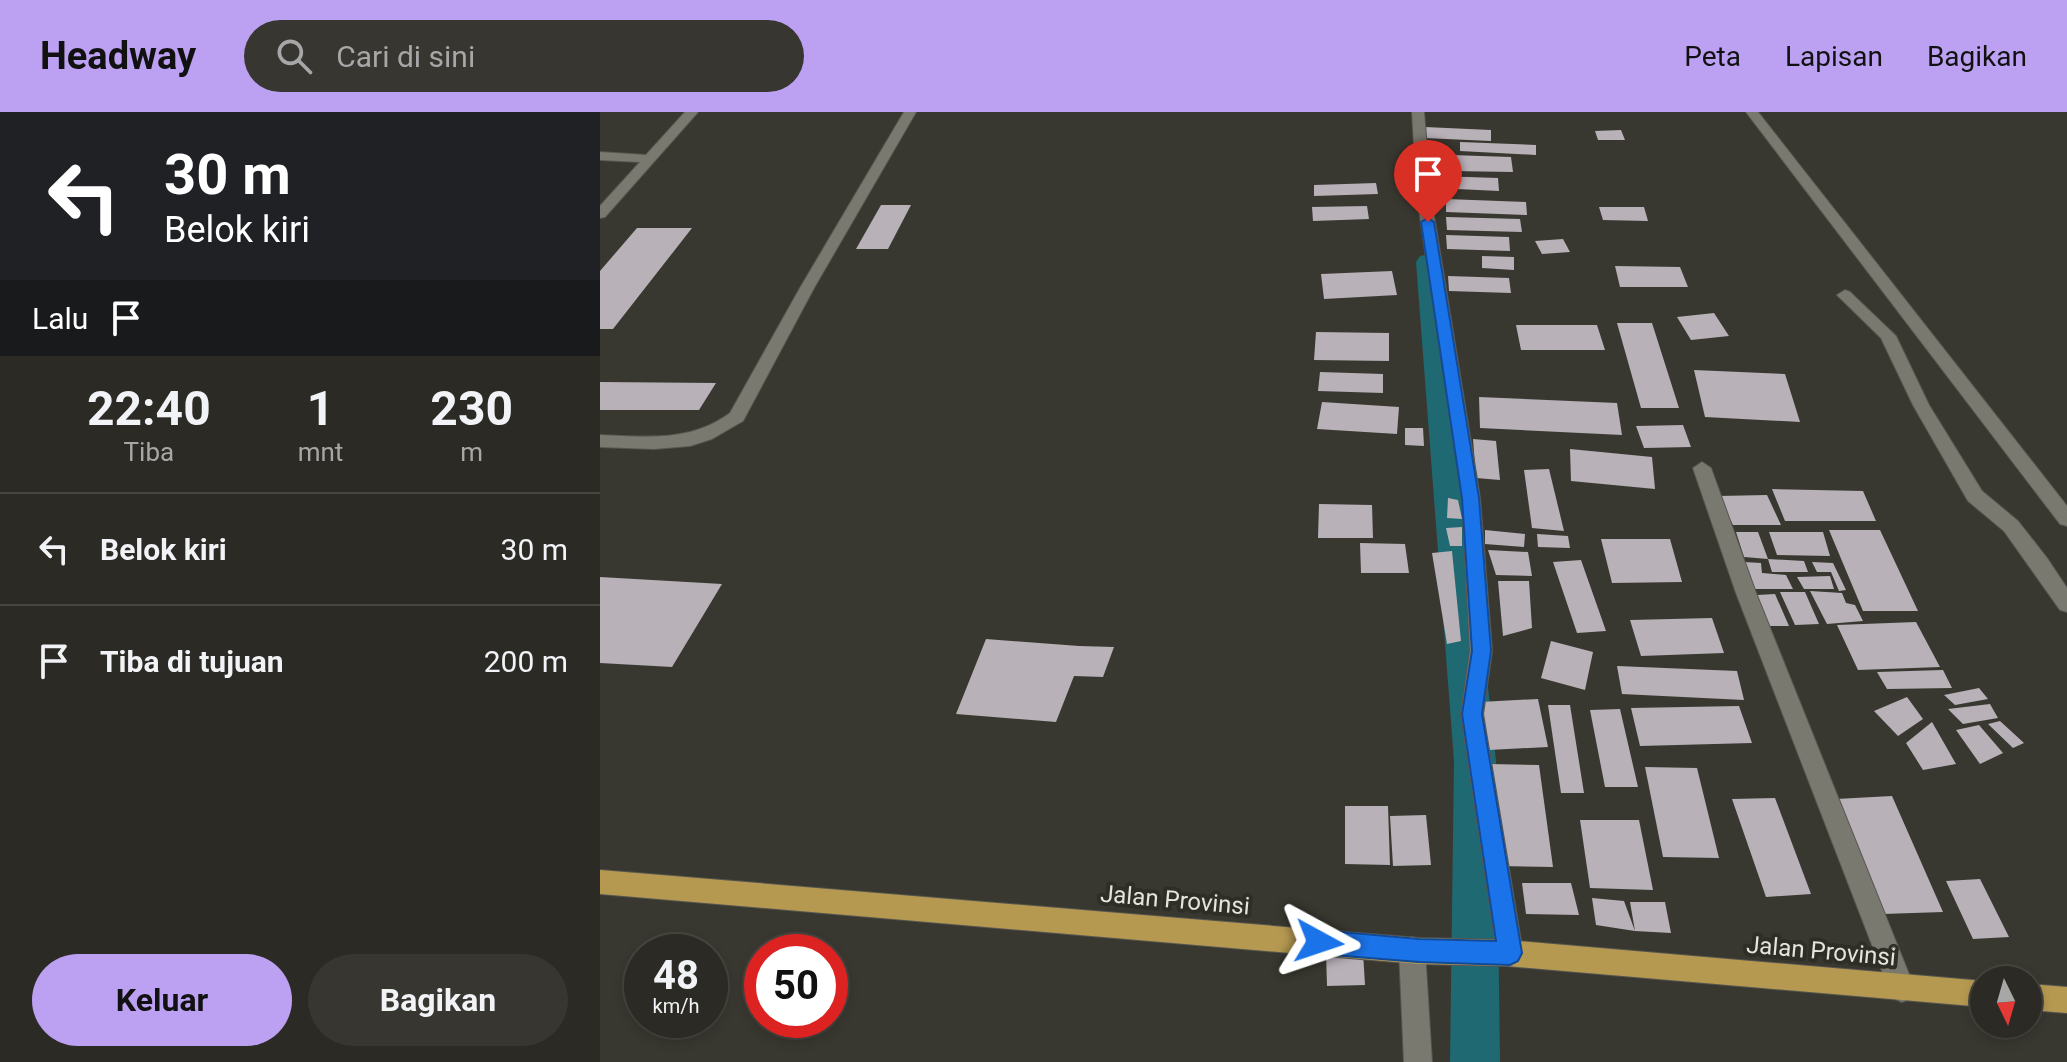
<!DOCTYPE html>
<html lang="id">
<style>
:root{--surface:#2b2a24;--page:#373631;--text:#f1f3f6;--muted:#a6a7a6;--line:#474641;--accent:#bca0f2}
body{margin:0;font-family:Roboto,sans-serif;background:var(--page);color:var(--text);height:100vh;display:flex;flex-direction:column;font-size:30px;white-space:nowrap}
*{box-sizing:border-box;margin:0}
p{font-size:26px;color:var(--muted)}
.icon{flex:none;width:44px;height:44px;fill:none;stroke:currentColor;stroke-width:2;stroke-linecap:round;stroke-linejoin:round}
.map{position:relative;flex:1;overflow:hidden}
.details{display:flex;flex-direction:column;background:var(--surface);width:600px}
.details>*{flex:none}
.top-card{background:#202124;color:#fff;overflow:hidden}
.needle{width:52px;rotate:175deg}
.fabs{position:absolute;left:1370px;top:854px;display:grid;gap:16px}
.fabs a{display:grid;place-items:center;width:72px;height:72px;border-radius:50%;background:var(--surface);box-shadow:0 4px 12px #0003,0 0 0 2px var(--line);font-size:40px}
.speed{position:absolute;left:24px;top:822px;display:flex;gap:16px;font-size:40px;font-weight:700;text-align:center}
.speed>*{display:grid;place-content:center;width:104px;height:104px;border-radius:50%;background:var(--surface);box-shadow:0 4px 12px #0003,0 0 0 2px var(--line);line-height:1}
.speed small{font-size:20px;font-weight:400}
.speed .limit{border:12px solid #d22;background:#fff;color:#111}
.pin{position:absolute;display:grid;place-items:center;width:68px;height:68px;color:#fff;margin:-82px -34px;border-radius:50% 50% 50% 0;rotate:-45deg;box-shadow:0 0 8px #0007}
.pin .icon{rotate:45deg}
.me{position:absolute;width:88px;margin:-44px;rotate:95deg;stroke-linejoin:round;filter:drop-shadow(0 0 6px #0008)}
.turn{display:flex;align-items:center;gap:28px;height:168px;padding:0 32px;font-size:36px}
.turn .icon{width:104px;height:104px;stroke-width:2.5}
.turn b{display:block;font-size:56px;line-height:68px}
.then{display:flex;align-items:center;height:76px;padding:0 32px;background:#0003;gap:16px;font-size:30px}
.eta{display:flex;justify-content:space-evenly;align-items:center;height:136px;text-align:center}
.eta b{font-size:48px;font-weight:700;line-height:56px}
.cta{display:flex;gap:16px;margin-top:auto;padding:16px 32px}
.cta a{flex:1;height:92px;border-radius:48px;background:var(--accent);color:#111;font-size:32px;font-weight:700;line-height:92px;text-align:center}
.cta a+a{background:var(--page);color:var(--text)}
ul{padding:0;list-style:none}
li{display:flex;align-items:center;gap:24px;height:112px;padding:0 32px;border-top:2px solid var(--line)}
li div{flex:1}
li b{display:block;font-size:30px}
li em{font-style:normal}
header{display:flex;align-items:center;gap:48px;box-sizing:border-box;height:112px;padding:0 40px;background:var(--accent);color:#111}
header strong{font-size:38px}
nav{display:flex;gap:44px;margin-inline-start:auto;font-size:28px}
.search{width:560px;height:72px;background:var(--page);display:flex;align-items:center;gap:20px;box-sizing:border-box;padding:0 28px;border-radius:44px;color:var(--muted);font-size:30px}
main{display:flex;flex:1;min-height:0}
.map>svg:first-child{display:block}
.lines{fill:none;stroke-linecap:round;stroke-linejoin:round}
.canal{fill:#1f6973;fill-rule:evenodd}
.building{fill:#b8b1b8}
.minor-casing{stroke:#575650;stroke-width:2}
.major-casing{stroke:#575650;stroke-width:2}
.minor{fill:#7a7970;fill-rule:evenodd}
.major{fill:#b59951;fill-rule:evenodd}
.route{fill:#1a73e8;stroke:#114b97;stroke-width:2}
.labels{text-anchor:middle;stroke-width:8;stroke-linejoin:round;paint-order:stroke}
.near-street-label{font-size:24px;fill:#e5e4df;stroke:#2f2e26}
</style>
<header>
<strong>Headway</strong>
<div class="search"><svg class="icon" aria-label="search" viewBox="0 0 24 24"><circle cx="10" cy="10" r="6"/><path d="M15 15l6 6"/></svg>Cari di sini</div>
<nav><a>Peta</a><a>Lapisan</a><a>Bagikan</a></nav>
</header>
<main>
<section class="details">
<div class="top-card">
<div class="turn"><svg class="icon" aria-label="left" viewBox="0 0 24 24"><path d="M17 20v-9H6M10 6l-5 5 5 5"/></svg><div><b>30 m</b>Belok kiri</div></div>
<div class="then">Lalu<svg class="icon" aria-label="arrive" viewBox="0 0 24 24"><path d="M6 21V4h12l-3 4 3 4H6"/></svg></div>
</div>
<div class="eta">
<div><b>22:40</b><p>Tiba</p></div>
<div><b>1</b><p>mnt</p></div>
<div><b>230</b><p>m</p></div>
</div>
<ul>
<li><svg class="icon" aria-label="left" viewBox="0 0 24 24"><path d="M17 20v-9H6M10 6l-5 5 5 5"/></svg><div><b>Belok kiri</b></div><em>30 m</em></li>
<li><svg class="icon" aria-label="arrive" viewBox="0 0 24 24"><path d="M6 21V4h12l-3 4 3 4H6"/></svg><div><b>Tiba di tujuan</b></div><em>200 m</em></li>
</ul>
<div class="cta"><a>Keluar</a><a>Bagikan</a></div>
</section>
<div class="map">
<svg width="1467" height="950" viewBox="0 0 1467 950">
<rect width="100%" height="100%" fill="#393830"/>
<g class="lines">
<path class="canal" d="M829,142L838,144L842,150L896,649L900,950H850L854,649L816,150L820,144Z"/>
</g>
<path class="building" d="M825,15L891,18V29L824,26Z
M1021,18L1025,28H998L995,19Z
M860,30L936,33V43L860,39Z
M851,43L911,45L913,60L851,59Z
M837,64L898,66L899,79L836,76Z
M776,71L778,82L714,84V73Z
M846,87L926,90L927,103L846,100Z
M281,93H311L288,137H256Z
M767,94L769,107L713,109L712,95Z
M999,95H1044L1048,109L1003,108Z
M846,105L920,107L922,120L847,118Z
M37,116H92L13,217H0V159Z
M846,123L909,125L910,139L847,137Z
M963,127L970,140L942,142L935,129Z
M882,144L914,145V158L882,156Z
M1015,154L1080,155L1088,175H1020Z
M792,159L797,183L724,187L721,162Z
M848,164L909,166L911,181L849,179Z
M1114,201L1129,224L1091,228L1077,205Z
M1017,211H1052L1079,296H1041Z
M916,213H997L1005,238H921Z
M716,220L789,221V249L714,248Z
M1094,258L1185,262L1200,310L1105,305Z
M720,260L783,262V281L718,279Z
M0,270L116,271L99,298H0Z
M879,285L1017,291L1022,323L880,316Z
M722,290L799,295L797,322L717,317Z
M1083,313L1091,335L1044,336L1036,314Z
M805,316H823L824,334L805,333Z
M873,327L896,329L900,368L876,366Z
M970,337L1052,345L1055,377L971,369Z
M949,357L964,419L932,416L924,358Z
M1172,377L1263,379L1276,409H1185Z
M1167,383L1181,413H1133L1118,384Z
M848,386L858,388L862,407L847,406Z
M719,392L772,393L773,426H718Z
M862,415V434H850L846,416Z
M885,418L925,422L924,435L885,432Z
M1229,418H1280L1318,499H1263Z
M1136,420H1158L1168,447L1144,445Z
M1169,420H1223L1230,444L1177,443Z
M937,422L968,424L970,436L938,435Z
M1001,427H1070L1082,470L1012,471Z
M760,431L805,432L809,461H761Z
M888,438L928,440L932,464L896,463Z
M852,439L861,529L847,532L832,441Z
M1168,447L1204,449L1208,460H1172Z
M981,448L1006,519L977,521L953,450Z
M1144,450L1161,451L1162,461L1186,463L1193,477H1153Z
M1212,450L1233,451L1246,478L1239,479L1231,460H1217Z
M1230,464L1234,477H1204L1197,465Z
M0,465L122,472L72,555L0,551Z
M898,469H929L932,516L903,524Z
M1210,479L1242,481L1246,491L1255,493L1263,509L1227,512Z
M1180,480H1205L1219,512L1195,513Z
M1175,482L1189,514H1168L1157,483Z
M1112,506L1124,541L1041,544L1030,508Z
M1316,510L1340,555L1258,558L1237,513Z
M386,527L479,534L514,535L503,565L474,564L456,610L356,602Z
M951,529L993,540L985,578L941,566Z
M1017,554L1137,559L1144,588L1022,582Z
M1343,558L1352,576L1287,577L1277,560Z
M1379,576L1388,587L1355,593L1344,583Z
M1307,585L1323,607L1298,624L1274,599Z
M938,587L948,635L889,638L880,590Z
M1390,592L1398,606L1363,612L1348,597Z
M948,593H970L984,681H961Z
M1139,594L1152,631L1040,634L1031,596Z
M1020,597L1038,675H1005L990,598Z
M1400,609L1424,631L1413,636L1388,612Z
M1332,610L1356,652L1323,658L1306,631Z
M1379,613L1403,641L1380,652L1356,618Z
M889,652L939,653L953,755L899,754Z
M1045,655L1097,656L1119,746L1063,745Z
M1292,684L1343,800L1283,802L1236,687Z
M1175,686L1211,782L1166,785L1132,687Z
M745,694H788L790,753L745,752Z
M826,703L831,753L793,754L790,704Z
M980,708H1039L1053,778L990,776Z
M1380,767L1409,825L1373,827L1346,769Z
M922,771H971L979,803L926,802Z
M992,786L1024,789L1035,819L996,813Z
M1030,790H1065L1071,821L1035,819Z
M763,840L765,873L727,874L726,841Z"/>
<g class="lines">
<defs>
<path id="minor" d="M85,0H98L5,105L0,106V94L40,50L0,48V40L46,43Z
M304,0H316L214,176L143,309L112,327L90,334L54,337L0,335V323C47,325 91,330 130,301L200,176Z
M812,0H824L831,85L880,386L892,539L883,602L923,841L919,850L910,854L901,850L897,841L861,602L870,539L862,386L817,85Z
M1146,0H1158L1467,394V414L1460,412Z
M1245,178L1250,180L1296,224L1329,293L1382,379L1418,409L1447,446L1467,476V500L1460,498L1404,419L1368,389L1313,293L1281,226L1237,183Z
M1102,350L1111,356L1156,481L1315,877L1311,886L1302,890L1293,886L1289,877L1136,481L1093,356Z
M812,825L821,829L825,838L832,950H804L799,838L803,829Z"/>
<path id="major" d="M0,758L819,826L907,828L1384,869V895L907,854L819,852L0,782Z
M1428,872L1467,875V901L1428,898Z"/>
</defs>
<use href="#minor" class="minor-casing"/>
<use href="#major" class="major-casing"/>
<use href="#minor" class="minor"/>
<use href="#major" class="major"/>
</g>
<path class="route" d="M828,106L834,110L879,386L891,539L882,602L922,841L918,849L910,853L819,850L719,842L710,838L707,830L710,822L719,818L819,827L896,829L862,602L872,539L862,386L821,110Z"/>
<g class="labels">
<g class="near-street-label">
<text transform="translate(575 788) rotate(5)" y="8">Jalan Provinsi</text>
<text transform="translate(1221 839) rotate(5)" y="8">Jalan Provinsi</text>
</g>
</g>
</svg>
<div class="fabs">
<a><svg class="needle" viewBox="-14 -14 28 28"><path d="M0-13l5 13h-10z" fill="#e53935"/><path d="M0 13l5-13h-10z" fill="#a6a7a6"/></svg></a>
</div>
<div class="speed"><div>48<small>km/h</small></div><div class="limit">50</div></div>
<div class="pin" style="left:828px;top:110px;background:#d93025"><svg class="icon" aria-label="arrive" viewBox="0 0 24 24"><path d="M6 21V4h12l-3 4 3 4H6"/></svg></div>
<svg class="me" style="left:719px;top:830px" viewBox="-20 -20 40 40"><path d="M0-17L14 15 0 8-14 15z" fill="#1a73e8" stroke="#fff" stroke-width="4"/></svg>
</div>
</main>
